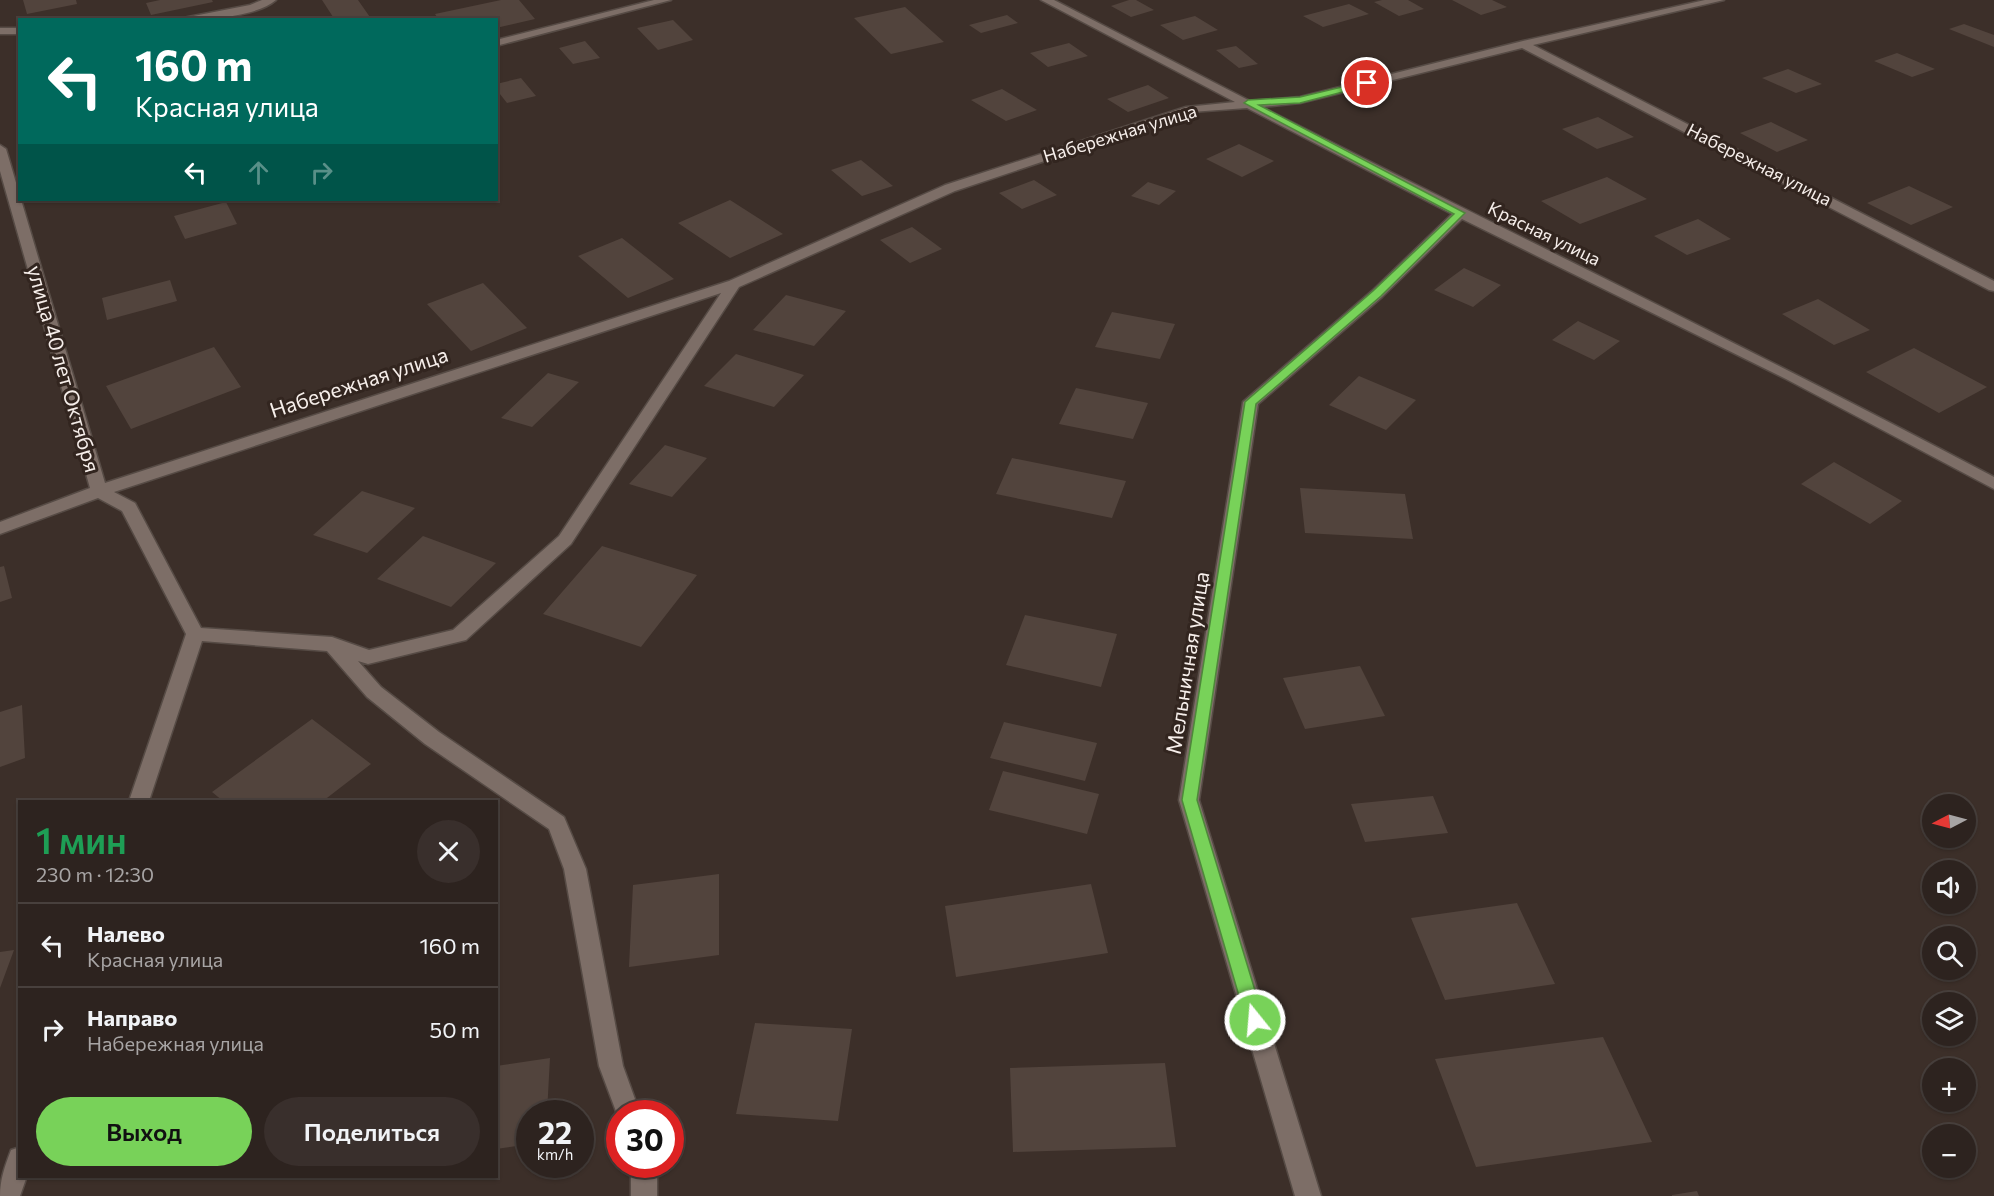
<!DOCTYPE html>
<html lang="ru">
<meta charset="utf-8">
<style>
:root{--surface:#2d231f;--page:#392f2c;--text:#f1f3f6;--muted:#a7a4a4;--line:#48403d;--accent:#78d259}
body{margin:0;font-family:Commissioner,sans-serif;background:var(--page);color:var(--text);height:100vh;display:flex;flex-direction:column;font-size:22px;white-space:nowrap}
*{box-sizing:border-box;margin:0}
p{font-size:20px;color:var(--muted)}
.icon{flex:none;width:33px;height:33px;fill:none;stroke:currentColor;stroke-width:2;stroke-linecap:round;stroke-linejoin:round}
.map{position:relative;flex:1;overflow:hidden}
.panel{position:absolute;left:18px;top:800px;width:480px;height:378px;display:flex;flex-direction:column;background:var(--surface);border-radius:0px;box-shadow:0 2px 4px #0004,0 0 0 2px var(--line)}
.panel>*{flex:none}
.top-card{position:absolute;left:18px;top:18px;width:480px;height:183px;border-radius:0px;box-shadow:0 2px 4px #0004,0 0 0 2px var(--line);background:#00695c;color:#fff;overflow:hidden}
.needle{width:39px;rotate:264deg}
.buttons{position:absolute;left:1922px;top:794px;display:grid;gap:12px}
.buttons a{display:grid;place-items:center;width:54px;height:54px;border-radius:50%;background:var(--surface);box-shadow:0 2px 4px #0004,0 0 0 2px var(--line);font-size:30px}
.speed{position:absolute;left:516px;top:1100px;display:flex;gap:12px;font-size:30px;font-weight:700;text-align:center}
.speed>*{display:grid;place-content:center;width:78px;height:78px;border-radius:50%;background:var(--surface);box-shadow:0 2px 4px #0004,0 0 0 2px var(--line);line-height:1}
.speed small{font-size:15px;font-weight:400}
.speed .limit{border:9px solid #d22;background:#fff;color:#111}
.pin{position:absolute;display:grid;place-items:center;width:51px;height:51px;color:#fff;margin:-26px;border:3px solid #fff;border-radius:50%;box-shadow:0 2px 6px #0007}
.me{position:absolute;width:66px;margin:-33px;rotate:343deg;stroke-linejoin:round;filter:drop-shadow(0 0 4px #0008)}
.turn{display:flex;align-items:center;gap:21px;height:126px;padding:0 18px;font-size:27px}
.turn .icon{width:78px;height:78px;stroke-width:2.5}
.turn b{display:block;font-size:42px;line-height:51px}
.lanes{display:flex;align-items:center;height:57px;padding:0 18px;background:#0003;justify-content:center;gap:30px;direction:ltr}
.lanes .off{opacity:.35}
.round{display:grid;place-items:center;flex:none;width:63px;height:63px;border-radius:32px;background:var(--page)}
.summary{display:flex;align-items:center;justify-content:space-between;height:102px;padding:0 18px}
h1{font-size:36px;font-weight:600;line-height:45px;color:#1e9e55}
.cta{display:flex;gap:12px;margin-top:auto;padding:12px 18px}
.cta a{flex:1;height:69px;border-radius:36px;background:var(--accent);color:#111;font-size:24px;font-weight:600;line-height:69px;text-align:center}
.cta a+a{background:var(--page);color:var(--text)}
ul{padding:0;list-style:none}
li{display:flex;align-items:center;gap:18px;height:84px;padding:0 18px;border-top:2px solid var(--line)}
li div{flex:1}
li b{display:block;font-size:22px}
li em{font-style:normal}
.map>svg:first-child{display:block}
.building{fill:#52443d}
.lines{fill:none;stroke-linecap:round;stroke-linejoin:round}
.minor-casing{stroke:#564b45;stroke-width:3}
.minor{fill:#7d6e67;fill-rule:evenodd}
.route{fill:#78d259;stroke:#4e883a;stroke-width:1.5}
.labels{text-anchor:middle;stroke-width:6;stroke-linejoin:round;paint-order:stroke}
.far-street-label{font-size:18px;fill:#f6eeea;stroke:#32251f}
.street-label{font-size:21px;fill:#f6eeea;stroke:#32251f}
</style>
<div class="map">
<svg width="1994" height="1196" viewBox="0 0 1994 1196">
<rect width="100%" height="100%" fill="#3c2f29"/>
<path class="building" d="M23,0H76L77,4L27,14Z
M160,0H212L213,2L151,15L146,3Z
M322,0H358L372,20H335Z
M501,0H519L535,19L496,28V20H439L435,14Z
M1129,0H1136L1154,10L1131,17L1111,6Z
M1382,0H1408L1424,9L1399,16L1374,2Z
M1452,0H1492L1507,7L1481,15Z
M1349,4L1369,14L1323,27L1303,16Z
M905,7L944,42L891,54L854,18Z
M1007,15L1018,23L981,33L969,25Z
M1195,16L1218,30L1183,40L1160,25Z
M673,20L693,40L658,50L637,28Z
M1964,24L1994,35V47L1949,29Z
M585,41L600,58L573,64L559,48Z
M1069,43L1088,56L1048,67L1030,53Z
M1236,46L1258,64L1239,68L1216,50Z
M1897,53L1935,69L1912,77L1874,61Z
M1788,69L1822,84L1796,93L1762,78Z
M521,78L536,96L507,103L496,89V84Z
M1148,85L1169,98L1128,112L1107,99Z
M1002,89L1037,110L1006,121L971,100Z
M1598,117L1634,137L1597,149L1562,129Z
M1771,122L1808,140L1777,152L1740,133Z
M1239,144L1274,161L1242,177L1206,159Z
M861,160L893,186L862,196L831,170Z
M1607,177L1647,199L1580,224L1541,201Z
M1034,180L1057,195L1022,209L999,193Z
M1148,182L1176,191L1159,205L1131,196Z
M1909,186L1953,207L1911,225L1867,203Z
M730,200L783,234L730,258L678,223Z
M226,202L237,224L185,239L174,216Z
M1698,219L1731,239L1687,255L1654,236Z
M912,227L942,249L910,263L880,240Z
M622,238L674,279L628,298L578,256Z
M1464,268L1501,285L1473,307L1434,290Z
M170,280L177,301L107,320L102,298Z
M483,283L527,328L471,351L427,304Z
M786,295L846,311L814,346L753,330Z
M1818,299L1870,330L1834,345L1782,314Z
M1112,312L1175,324L1160,359L1095,347Z
M1578,321L1620,341L1594,360L1552,340Z
M214,347L241,387L131,429L106,386Z
M1914,348L1987,387L1939,413L1866,372Z
M736,354L804,375L774,407L704,386Z
M548,373L579,382L532,427L501,418Z
M1359,376L1416,400L1386,430L1329,405Z
M1076,388L1148,403L1133,439L1059,424Z
M665,445L707,458L672,497L629,484Z
M1012,458L1126,481L1112,518L996,494Z
M1834,462L1902,501L1870,524L1801,484Z
M1300,488L1405,494L1413,539L1305,533Z
M362,491L415,508L367,553L313,535Z
M423,536L496,563L451,607L377,579Z
M602,546L697,575L641,647L543,614Z
M4,566L12,598L0,602V567Z
M1025,615L1117,634L1101,687L1006,665Z
M1360,666L1385,716L1305,729L1283,678Z
M22,705L25,758L0,767V712Z
M312,719L371,764L323,801H223L212,792Z
M1004,722L1097,743L1085,781L990,758Z
M1003,771L1099,794L1087,834L989,810Z
M1433,796L1448,833L1365,842L1351,804Z
M719,874V955L629,967L633,885Z
M1091,884L1108,953L956,977L945,906Z
M1517,903L1555,984L1445,1000L1411,918Z
M14,950L0,988V952Z
M755,1023L852,1029L838,1121L736,1114Z
M1603,1037L1652,1142L1476,1167L1435,1059Z
M550,1058L547,1113H530V1144L496,1149V1066Z
M1165,1063L1176,1147L1013,1152L1010,1068Z
M1697,1191L1699,1196H1672V1195Z"/>
<g class="lines">
<defs>
<path id="minor" d="M262,0H276C255,18 201,20 173,20L250,5Z
M654,0H671L496,46V40Z
M1041,0H1054L1250,101L1300,97L1523,41L1705,0H1724L1533,45L1994,281V291L1989,290L1522,48L1300,103L1262,107C1506,231 1752,349 1994,477V489L1786,379L1462,219L1382,297L1258,404L1199,800L1321,1196H1295L1179,800L1243,402L1372,291L1452,214L1247,108L1191,112L955,191L739,287L571,544L466,640L368,664L358,661L381,687L439,732L564,817L586,869L623,1066L640,1113H620V1122L599,1066L564,869L549,829L425,744L367,697L327,651L202,641L149,801H129L186,634L122,511L98,498L0,534V522L90,488L0,171V145L6,149L105,483L729,281L945,185L1186,107L1235,102ZM721,293L559,536L453,630L369,650L332,637L201,628L135,503L114,492Z
M0,28H20V34H0Z
M20,1147V1176H27L20,1196H0C0,1179 5,1166 11,1150Z
M631,1164H657V1196H631Z"/>
</defs>
<use href="#minor" class="minor-casing"/>
<use href="#minor" class="minor"/>
</g>
<path class="route" d="M1367,81L1370,85L1300,103L1259,105L1465,213L1381,296L1256,404L1197,800L1264,1020L1262,1026L1255,1028L1249,1026L1246,1020L1182,800L1245,402L1373,291L1454,214L1244,103L1248,100L1300,97Z"/>
<g class="labels">
<g class="far-street-label">
<text transform="translate(1120 134) rotate(-17)" y="6">Набережная улица</text>
<text transform="translate(1759 165) rotate(27)" y="6">Набережная улица</text>
<text transform="translate(1544 234) rotate(26)" y="6">Красная улица</text>
</g>
<g class="street-label">
<text transform="translate(63 369) rotate(74)" y="7">улица 40 лет Октября</text>
<text transform="translate(359 383) rotate(-18)" y="7">Набережная улица</text>
<text transform="translate(1188 663) rotate(-81)" y="7">Мельничная улица</text>
</g>
</g>
</svg>
<div class="buttons">
<a><svg class="needle" viewBox="-14 -14 28 28"><path d="M0-13l5 13h-10z" fill="#e53935"/><path d="M0 13l5-13h-10z" fill="#a7a4a4"/></svg></a>
<a><svg class="icon" aria-label="sound" viewBox="0 0 24 24"><path d="M4 9h4l5-4v14l-5-4H4zM17 9q2 3 0 6"/></svg></a>
<a><svg class="icon" aria-label="search" viewBox="0 0 24 24"><circle cx="10" cy="10" r="6"/><path d="M15 15l6 6"/></svg></a>
<a><svg class="icon" aria-label="layers" viewBox="0 0 24 24"><path d="M12 4l9 5-9 5-9-5zM3 14l9 5 9-5"/></svg></a>
<a>+</a>
<a>−</a>
</div>
<div class="speed"><div>22<small>km/h</small></div><div class="limit">30</div></div>
<div class="pin" style="left:1367px;top:83px;background:#d93025"><svg class="icon" aria-label="arrive" viewBox="0 0 24 24"><path d="M6 21V4h12l-3 4 3 4H6"/></svg></div>
<svg class="me" style="left:1255px;top:1020px" viewBox="-20 -20 40 40"><circle r="17" fill="#78d259" stroke="#fff" stroke-width="3"/><path d="M0-11L8 9 0 5-8 9z" fill="#fff"/></svg>
<div class="top-card">
<div class="turn"><svg class="icon" aria-label="left" viewBox="0 0 24 24"><path d="M17 20v-9H6M10 6l-5 5 5 5"/></svg><div><b>160 m</b>Красная улица</div></div>
<div class="lanes"><svg class="icon" aria-label="left" viewBox="0 0 24 24"><path d="M17 20v-9H6M10 6l-5 5 5 5"/></svg><svg class="icon off" aria-label="ahead" viewBox="0 0 24 24"><path d="M12 20V5M6 11l6-6 6 6"/></svg><svg class="icon off" aria-label="right" viewBox="0 0 24 24"><path d="M7 20v-9h11M14 6l5 5-5 5"/></svg></div>
</div>
<section class="panel">
<div class="summary"><div><h1>1 мин</h1><p>230 m · 12:30</p></div><a class="round"><svg class="icon" aria-label="close" viewBox="0 0 24 24"><path d="M6 6l12 12M18 6L6 18"/></svg></a></div>
<ul>
<li><svg class="icon" aria-label="left" viewBox="0 0 24 24"><path d="M17 20v-9H6M10 6l-5 5 5 5"/></svg><div><b>Налево</b><p>Красная улица</p></div><em>160 m</em></li>
<li><svg class="icon" aria-label="right" viewBox="0 0 24 24"><path d="M7 20v-9h11M14 6l5 5-5 5"/></svg><div><b>Направо</b><p>Набережная улица</p></div><em>50 m</em></li>
</ul>
<div class="cta"><a>Выход</a><a>Поделиться</a></div>
</section>
</div>
